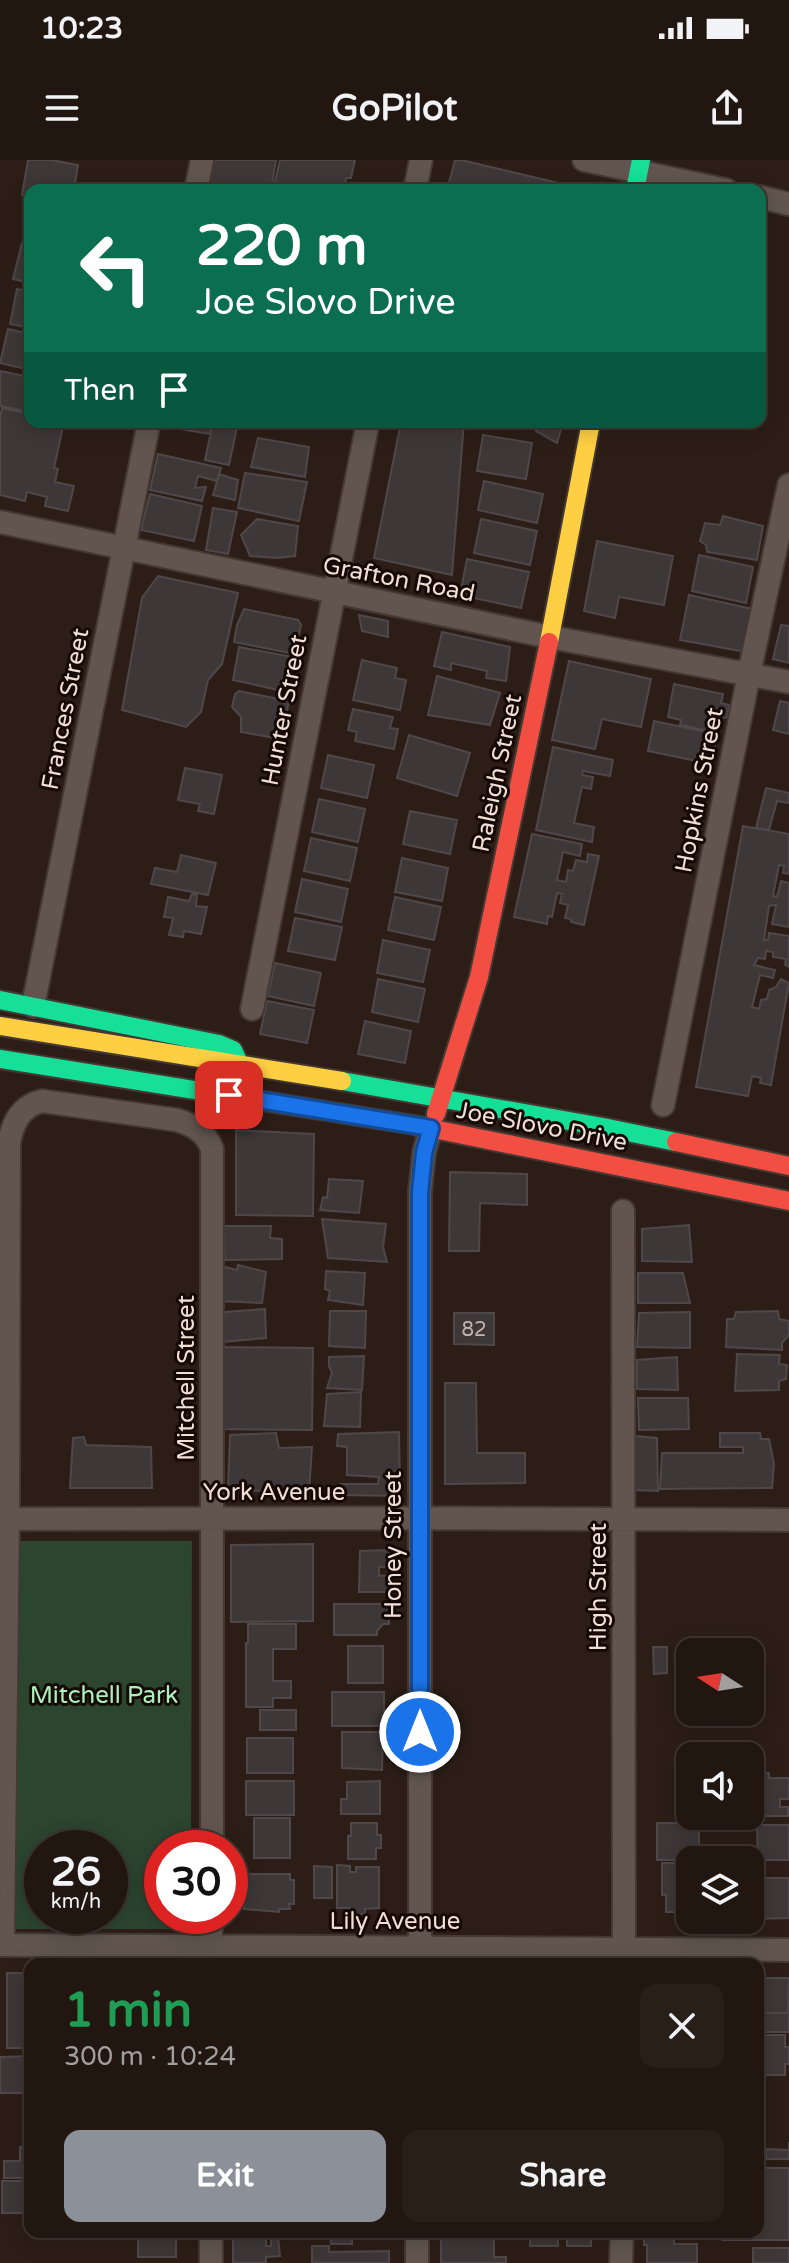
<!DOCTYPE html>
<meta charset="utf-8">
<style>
:root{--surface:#211610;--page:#291f19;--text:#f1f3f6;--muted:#a29f9f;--line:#3e3530;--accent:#8c9099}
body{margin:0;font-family:"Varela Round",sans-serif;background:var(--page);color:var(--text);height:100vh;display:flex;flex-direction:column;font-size:30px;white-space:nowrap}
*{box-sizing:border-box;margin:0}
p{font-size:26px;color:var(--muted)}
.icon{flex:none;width:44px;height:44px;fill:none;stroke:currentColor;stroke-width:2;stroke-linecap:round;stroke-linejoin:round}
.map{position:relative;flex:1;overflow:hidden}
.drawer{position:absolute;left:24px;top:1798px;width:740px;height:280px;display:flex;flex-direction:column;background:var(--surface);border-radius:16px;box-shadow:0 4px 20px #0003,0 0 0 2px var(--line)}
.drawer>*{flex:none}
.guide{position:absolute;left:24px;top:24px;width:742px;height:244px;border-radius:16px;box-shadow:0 4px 20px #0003,0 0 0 2px var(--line);background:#0b6e4f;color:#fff;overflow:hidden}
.needle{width:52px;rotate:282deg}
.fabs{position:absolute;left:676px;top:1478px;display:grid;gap:16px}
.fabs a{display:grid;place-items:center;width:88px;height:88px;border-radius:16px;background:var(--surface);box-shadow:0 4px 20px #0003,0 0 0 2px var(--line);font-size:40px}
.speed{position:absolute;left:24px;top:1670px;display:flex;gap:16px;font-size:40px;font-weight:700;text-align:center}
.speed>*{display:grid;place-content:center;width:104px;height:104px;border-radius:50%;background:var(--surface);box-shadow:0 4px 20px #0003,0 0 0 2px var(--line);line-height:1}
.speed small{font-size:20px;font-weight:400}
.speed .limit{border:12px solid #d22;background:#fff;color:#111}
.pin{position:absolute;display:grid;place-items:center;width:68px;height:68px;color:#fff;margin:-34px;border-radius:16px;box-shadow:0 4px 12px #0006}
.me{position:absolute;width:88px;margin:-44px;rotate:0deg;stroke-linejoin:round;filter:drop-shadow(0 0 6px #0008)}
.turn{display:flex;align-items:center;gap:28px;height:168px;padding:0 40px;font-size:36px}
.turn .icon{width:104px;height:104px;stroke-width:2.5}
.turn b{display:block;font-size:56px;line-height:68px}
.then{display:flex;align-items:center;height:76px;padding:0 40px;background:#0003;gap:16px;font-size:30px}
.round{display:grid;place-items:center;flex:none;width:84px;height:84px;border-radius:16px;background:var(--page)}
.summary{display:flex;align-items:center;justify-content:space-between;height:136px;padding:0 40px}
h1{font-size:48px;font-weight:700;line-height:60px;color:#1e9e55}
.button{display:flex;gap:16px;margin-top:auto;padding:16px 40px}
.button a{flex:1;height:92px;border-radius:16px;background:var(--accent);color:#fff;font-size:32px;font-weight:700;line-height:92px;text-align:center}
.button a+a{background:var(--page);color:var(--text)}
.status{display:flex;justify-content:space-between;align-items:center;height:56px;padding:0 40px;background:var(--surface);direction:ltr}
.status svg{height:22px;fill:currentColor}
header{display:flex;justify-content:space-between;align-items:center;height:104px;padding:0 40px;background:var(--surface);font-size:36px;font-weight:700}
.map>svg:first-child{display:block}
.green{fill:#2b452f;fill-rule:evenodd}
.building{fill:#3e3738;stroke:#4e484a;stroke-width:2}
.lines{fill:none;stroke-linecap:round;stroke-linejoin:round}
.street-casing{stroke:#443833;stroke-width:26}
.fast-casing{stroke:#443833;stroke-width:22}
.slow-casing{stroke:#443833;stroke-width:22}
.jam-casing{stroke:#443833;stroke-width:22}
.street{stroke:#62554f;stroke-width:22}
.fast{stroke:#16e098;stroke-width:18}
.slow{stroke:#ffcf43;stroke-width:18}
.jam{stroke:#f24e42;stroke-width:18}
.route-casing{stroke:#114b97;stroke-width:20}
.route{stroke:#1a73e8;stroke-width:14}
.labels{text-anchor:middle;stroke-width:6;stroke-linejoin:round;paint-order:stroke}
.number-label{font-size:20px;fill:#c4b4ae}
.street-label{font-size:24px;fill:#f1ded5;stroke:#140904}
.park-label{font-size:24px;fill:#aef0bc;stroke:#140904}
</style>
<div class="status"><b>10:23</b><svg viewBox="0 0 49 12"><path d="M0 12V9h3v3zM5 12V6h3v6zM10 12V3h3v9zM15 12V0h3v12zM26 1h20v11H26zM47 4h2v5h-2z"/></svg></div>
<header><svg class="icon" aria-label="menu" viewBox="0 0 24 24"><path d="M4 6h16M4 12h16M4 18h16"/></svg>GoPilot<svg class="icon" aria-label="share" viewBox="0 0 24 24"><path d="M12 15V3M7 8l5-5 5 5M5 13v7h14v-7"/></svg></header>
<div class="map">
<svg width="789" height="2103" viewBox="0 0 789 2103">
<rect width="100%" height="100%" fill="#2c1e16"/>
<path class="green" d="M16,1381H192L191,1688H162V1756H191V1769H16ZM42,1688H110V1756H42Z"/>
<path class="building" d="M28,0H51L78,5L74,30H30V36L22,35Z
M207,0H276L271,30H201Z
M280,0H355L351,18H346L344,30H273Z
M455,0H461L588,30H447Z
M22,83L30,85V123L13,119Z
M17,129L30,132V168L10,164Z
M8,169L30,174V210L0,203Z
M0,211L30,217V252L0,246Z
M2,248L30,254V262H64L54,308L58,309L55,322L74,326L68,351L45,346L47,337L27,332L25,341L0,335V258Z
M163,262H213L210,274L162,266Z
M401,262H464L452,415L374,398Z
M538,262H563L557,283L536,271Z
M213,263L237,267L229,305L205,300Z
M483,275L532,283L526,319L477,311Z
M258,278L309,287L305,317L251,307Z
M158,294L221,308L217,321L198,316L195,328L206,327L202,341L150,330Z
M245,313L307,322L299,361L238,348Z
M219,314L238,320L235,340L213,335Z
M484,321L543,334L537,363L478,350Z
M150,334L202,346L194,381L141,370Z
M213,348L237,352L228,394L206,390Z
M723,356L763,366L757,400L707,392L706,385L700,381L705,363L720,365Z
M257,359L298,366L295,396L277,398L250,396L241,375Z
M481,359L537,371L530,405L474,393Z
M597,381L673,396L664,445L619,437L615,458L584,451Z
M699,395L753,407L746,443L692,431Z
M467,399L529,412L521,448L460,435Z
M158,416L238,433L222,504L208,520L201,552L186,567L122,550L142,438Z
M689,435L757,450L746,492L680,480Z
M244,449L298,460L301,465L295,494L234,482L237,465Z
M359,455L388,461V477L362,471Z
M781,465L789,466V503L773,499Z
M442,472L510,487L506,521L486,518L487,511L451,503V510L434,506Z
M239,487L298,498L292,533L233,520Z
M362,500L397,508L395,518L406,520L400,550L353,540Z
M569,501L651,519L641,567L602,559L595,589L552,580Z
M437,516L500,533L490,565L428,555Z
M674,524L723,534L721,543L729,545L727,558L718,557L715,572L680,565L681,560L668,557Z
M239,531L289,541L281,579L241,572V557L232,547L235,534Z
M780,541L789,543V574L773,570Z
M353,549L393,557L390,568L398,569L394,589L355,581L357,572L348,570Z
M654,561L717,574L711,604L648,591Z
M409,575L470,593L457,636L397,618Z
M553,587L613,600L610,616L583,611L582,615L593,617L591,629L582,627L574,663L594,667L592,682L536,670Z
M328,595L374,605L367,638L321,628Z
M185,608L222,615L214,654L198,651L200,644L178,640Z
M766,628L789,633V643L777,641L769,670L756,668Z
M319,639L365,649L358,682L312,672Z
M410,651L457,660L450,694L403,684Z
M743,666L789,674V714L783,713L784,706L779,705L773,736L777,737L781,721L789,723V767L772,764L776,745L769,746L764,780H768L769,773L789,776V807L785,805L786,799L773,797V792L766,791L765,799L758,798L754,805L775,810L773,818L760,815L752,847L759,849L761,840L767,839L769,830L776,827L781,819L789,823L771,925L760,923L761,918L752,916L748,936L696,927Z
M532,674L582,684L580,696L563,692L557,720L566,722L568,710L573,711L576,700L587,702L588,694L599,696L584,765L571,762V759L565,758L568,745L560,743L562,734L557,733L552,757L548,756L547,764L514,757Z
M311,678L357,688L350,721L304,711Z
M181,695L216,703L208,735L151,724L155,708L177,712Z
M402,698L448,708L442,741L395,732Z
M302,719L348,729L341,762L295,752Z
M192,734L197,735L196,746L207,747L201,774L184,771L183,777L169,775L173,758L164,757L168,737L189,741Z
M395,737L441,747L434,780L388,770Z
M295,758L342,767L335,800L288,791Z
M383,780L430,790L423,822L377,813Z
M275,803L321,813L314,846L268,836Z
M378,819L425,829L418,862L372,852Z
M267,841L314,850L307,883L260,874Z
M365,861L411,871L405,903L358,894Z
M236,970L314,974L313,1056L236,1055Z
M450,1012L527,1014V1045L480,1043L479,1091H449Z
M329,1019L363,1021L359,1053L320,1050L323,1037L327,1038Z
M322,1059L386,1064L383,1087L387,1102L328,1098Z
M689,1065L692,1102L642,1101V1069Z
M224,1066H271L270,1078L282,1079V1099L225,1100Z
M238,1105L266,1112L262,1143L219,1141L218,1125L225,1107L237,1110Z
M326,1111L365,1113L363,1145L328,1140L330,1131L325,1129Z
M638,1113H683L690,1143H638Z
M265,1149L266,1178L222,1182L225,1152Z
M330,1151H366L365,1188L329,1186Z
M778,1151L779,1159L789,1161V1175L782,1183V1190L726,1187L727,1159H734L736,1152Z
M690,1152V1188L637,1187L639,1153Z
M454,1153H494V1185L454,1184Z
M219,1187L313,1188L312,1270L218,1269Z
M737,1194L780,1195L779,1204L787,1205L786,1219L779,1221V1230L735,1231Z
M364,1196L362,1230L327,1228L332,1213L329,1206V1197Z
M677,1197L678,1230L637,1229V1200Z
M445,1223H476L477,1293H525V1323L445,1324Z
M361,1232L360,1267L324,1266L327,1234Z
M638,1238H688L689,1269L639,1270Z
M399,1272L400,1336L339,1335L340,1324H378L379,1317L347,1315V1287L337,1286L338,1274Z
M276,1273L279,1288L312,1287L309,1332L228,1330L230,1275Z
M720,1273H760L761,1279H769L774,1304L772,1328L660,1329L662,1293H743V1287H720Z
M634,1276L657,1278L658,1331L633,1330Z
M84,1277L86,1285L151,1287L152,1328H70L73,1278Z
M313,1384V1461L231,1462V1385Z
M389,1390V1407H379V1416L389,1415V1432H359L360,1391Z
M334,1444H389V1464H383L377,1471V1475H334Z
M248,1464H296V1489H273V1521H291V1538H273V1547H246V1483H248Z
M348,1486H383V1523H348Z
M653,1487H667V1513L654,1514Z
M332,1532H384V1566H332Z
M260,1550H296V1570H260Z
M342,1572H383L382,1610L342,1608Z
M247,1578H293V1613H247Z
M750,1613H769V1618H789V1639H780V1647H788V1656H750Z
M246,1621H294V1655H246Z
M380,1621V1654H341V1639H347V1622Z
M676,1623H690V1647H676Z
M254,1658H290V1698H254Z
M351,1663H377V1675H381V1688H376V1699H348V1676H351Z
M657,1663H699V1700H657Z
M757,1665H789V1700H758Z
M662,1703H690V1752H666V1735H662Z
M337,1705L350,1706V1712H356V1707H379V1748L365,1749V1754H350V1748H337Z
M314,1706L332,1707V1738H314Z
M244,1714H290V1720H294V1744H289L290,1749H279V1752L244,1749Z
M750,1718H789V1758L750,1759Z
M7,1813H30V1888H7Z
M758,1818H789L788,1853H758Z
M788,1848H789V1872H764V1853H788Z
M758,1875H785V1887H789V1904H785V1915H758Z
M30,1896V1933H0V1897Z
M789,1982V1999H766V1989L789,1990Z
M20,1987H30V2018H4V2001H20Z
M758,2008H789V2080H722V2072H758Z
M2,2021H30V2053H2Z
M138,2072H176V2097H138Z
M233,2072H266V2086H271V2076H278L280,2096L266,2097V2103H233Z
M330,2072H389V2079H352V2084H331Z
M441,2072H494V2097H506V2103H441Z
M530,2072H558V2086H530Z
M567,2072H591V2086H567Z
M644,2072H711V2077L674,2076V2084H697V2103H647V2085H644Z
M312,2086H329V2092L389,2091V2103H312Z
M753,2088H789V2103H753Z"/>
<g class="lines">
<defs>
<path id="street" d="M584,0L726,30
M196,30L202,0
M415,30L421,0
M760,37L789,44
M0,362L550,477L789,522
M33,846L149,262
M252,849L368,262
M663,945L749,514L789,325
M623,1051L624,1804
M0,1359L419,1358L789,1360
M0,1785L789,1790
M3,1785L8,1359L9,982C13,962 21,946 42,941L177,960C193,965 206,972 212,989V1688
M211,1804V1756
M420,1804V1032L424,993L431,968
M211,2103V2072
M417,2103V2072
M621,2103L622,2072"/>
<path id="fast" d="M635,30L641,0
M0,840L219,884L233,890L239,903
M0,899L414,965
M342,921L603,967L676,982"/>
<path id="slow" d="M549,482L591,262
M0,866L342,921"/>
<path id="jam" d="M436,954L479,817L549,482
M414,965L789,1041
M676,982L789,1006"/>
</defs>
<use href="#street" class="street-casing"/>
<use href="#fast" class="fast-casing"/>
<use href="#slow" class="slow-casing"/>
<use href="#jam" class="jam-casing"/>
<use href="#street" class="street"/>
<use href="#fast" class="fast"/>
<use href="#slow" class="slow"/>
<use href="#jam" class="jam"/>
</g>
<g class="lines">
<defs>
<path id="route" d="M229,935L431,968L424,993L420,1032V1572"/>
</defs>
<use href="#route" class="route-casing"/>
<use href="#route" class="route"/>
</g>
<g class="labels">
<g class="number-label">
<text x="474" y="1176">82</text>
</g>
<g class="street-label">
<text transform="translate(399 419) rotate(11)" y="8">Grafton Road</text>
<text transform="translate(65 549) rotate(-79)" y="8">Frances Street</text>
<text transform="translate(284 550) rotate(-79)" y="8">Hunter Street</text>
<text transform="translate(497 613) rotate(-78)" y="8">Raleigh Street</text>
<text transform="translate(699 630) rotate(-79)" y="8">Hopkins Street</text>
<text transform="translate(542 966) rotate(11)" y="8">Joe Slovo Drive</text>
<text transform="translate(186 1218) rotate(-90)" y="8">Mitchell Street</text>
<text x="274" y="1340">York Avenue</text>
<text transform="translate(393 1385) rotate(-90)" y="8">Honey Street</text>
<text transform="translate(598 1427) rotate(-90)" y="8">High Street</text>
<text x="395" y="1769">Lily Avenue</text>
</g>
<g class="park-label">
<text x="104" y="1543">Mitchell Park</text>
</g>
</g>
</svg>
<div class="fabs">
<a><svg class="needle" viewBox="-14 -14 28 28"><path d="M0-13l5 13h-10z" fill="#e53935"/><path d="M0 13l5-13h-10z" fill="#a29f9f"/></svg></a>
<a><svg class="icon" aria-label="sound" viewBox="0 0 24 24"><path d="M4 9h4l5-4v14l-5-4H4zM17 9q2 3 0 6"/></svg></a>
<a><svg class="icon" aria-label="layers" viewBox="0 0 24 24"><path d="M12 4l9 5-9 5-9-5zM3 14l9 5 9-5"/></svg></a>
</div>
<div class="speed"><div>26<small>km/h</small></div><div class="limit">30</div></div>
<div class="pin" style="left:229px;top:935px;background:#d93025"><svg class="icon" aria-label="arrive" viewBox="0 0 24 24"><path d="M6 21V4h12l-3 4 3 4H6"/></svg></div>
<svg class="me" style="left:420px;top:1572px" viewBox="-20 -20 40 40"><circle r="17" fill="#1a73e8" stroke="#fff" stroke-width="3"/><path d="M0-11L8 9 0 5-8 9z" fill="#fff"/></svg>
<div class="guide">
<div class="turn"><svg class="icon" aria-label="left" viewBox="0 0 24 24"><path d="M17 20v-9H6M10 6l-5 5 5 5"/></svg><div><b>220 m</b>Joe Slovo Drive</div></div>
<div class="then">Then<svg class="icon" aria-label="arrive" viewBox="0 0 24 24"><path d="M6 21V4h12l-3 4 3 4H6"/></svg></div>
</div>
<section class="drawer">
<div class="summary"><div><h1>1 min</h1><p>300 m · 10:24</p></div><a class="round"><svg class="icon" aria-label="close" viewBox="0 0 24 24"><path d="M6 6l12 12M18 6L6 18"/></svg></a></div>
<div class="button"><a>Exit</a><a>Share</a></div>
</section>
</div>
